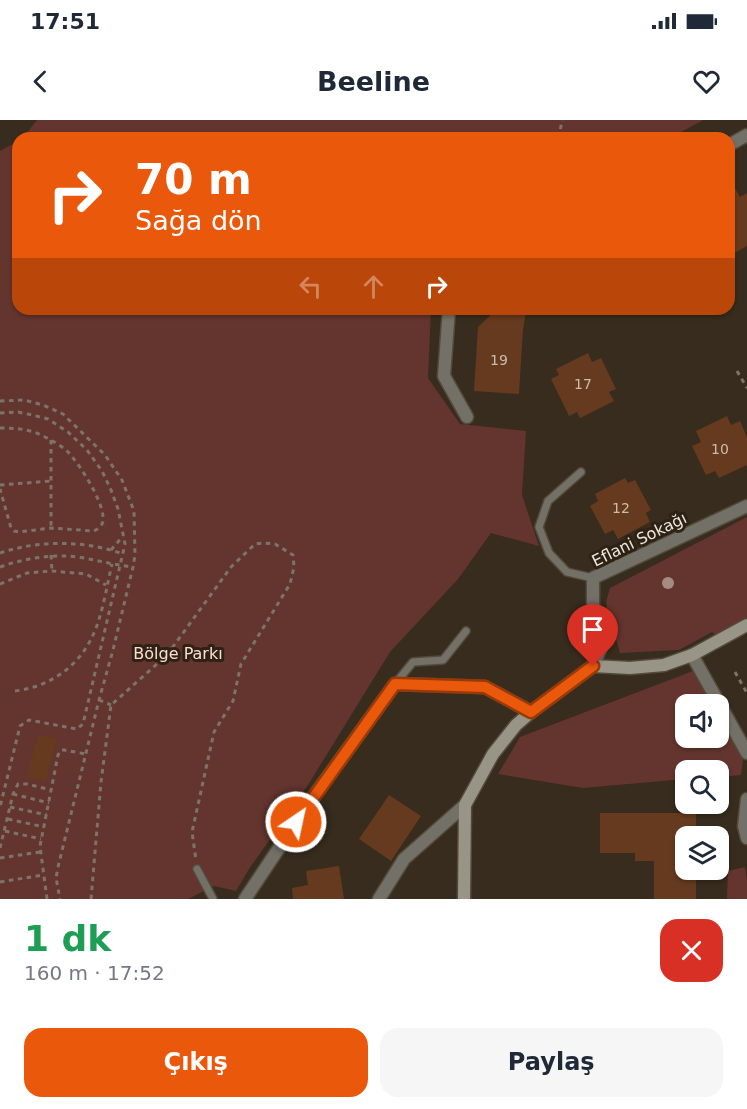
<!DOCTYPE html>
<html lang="tr">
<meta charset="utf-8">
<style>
:root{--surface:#fff;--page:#f6f6f7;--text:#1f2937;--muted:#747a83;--accent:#ea580c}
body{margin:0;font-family:"DejaVu Sans",sans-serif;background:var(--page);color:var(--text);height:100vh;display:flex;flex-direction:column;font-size:22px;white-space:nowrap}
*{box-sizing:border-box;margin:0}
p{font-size:20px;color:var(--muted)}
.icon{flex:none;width:33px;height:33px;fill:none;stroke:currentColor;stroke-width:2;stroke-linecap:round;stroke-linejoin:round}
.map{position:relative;height:779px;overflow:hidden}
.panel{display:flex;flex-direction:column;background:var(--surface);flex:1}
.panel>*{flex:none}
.top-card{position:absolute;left:12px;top:12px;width:723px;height:183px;border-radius:18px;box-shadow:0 2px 4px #0004;background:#ea580c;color:#fff;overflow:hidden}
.controls{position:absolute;left:675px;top:574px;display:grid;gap:12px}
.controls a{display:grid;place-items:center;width:54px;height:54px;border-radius:12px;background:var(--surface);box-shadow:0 2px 4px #0004;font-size:30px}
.pin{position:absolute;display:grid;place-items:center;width:51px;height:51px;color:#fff;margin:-62px -26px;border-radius:50% 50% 50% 0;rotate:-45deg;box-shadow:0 0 6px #0007}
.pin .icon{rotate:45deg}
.me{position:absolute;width:66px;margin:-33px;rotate:34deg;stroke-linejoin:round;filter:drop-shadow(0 0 4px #0008)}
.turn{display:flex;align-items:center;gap:21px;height:126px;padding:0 24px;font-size:27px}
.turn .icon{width:78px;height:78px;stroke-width:2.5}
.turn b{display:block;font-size:42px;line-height:51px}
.lanes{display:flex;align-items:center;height:57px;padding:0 24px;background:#0003;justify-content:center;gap:30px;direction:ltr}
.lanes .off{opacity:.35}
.round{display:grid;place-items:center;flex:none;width:63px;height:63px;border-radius:18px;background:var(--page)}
.overview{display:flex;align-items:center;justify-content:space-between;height:102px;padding:0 24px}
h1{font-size:36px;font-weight:600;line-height:45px;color:#1e9e55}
.primary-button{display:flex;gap:12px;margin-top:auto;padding:12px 24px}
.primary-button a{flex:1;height:69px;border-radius:18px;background:var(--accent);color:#fff;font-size:24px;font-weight:600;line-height:69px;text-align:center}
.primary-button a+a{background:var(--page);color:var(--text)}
.status{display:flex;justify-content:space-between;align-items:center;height:42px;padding:0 30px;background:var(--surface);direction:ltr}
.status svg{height:16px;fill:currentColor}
header{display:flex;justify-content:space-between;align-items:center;height:78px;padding:0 24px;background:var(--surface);font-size:27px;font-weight:600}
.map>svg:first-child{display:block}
.green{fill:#64352e}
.building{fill:#663a1e}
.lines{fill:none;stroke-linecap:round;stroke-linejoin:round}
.lane-casing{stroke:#544a3c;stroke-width:10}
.street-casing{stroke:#544a3c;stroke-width:15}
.secondary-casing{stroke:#544a3c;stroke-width:15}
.path{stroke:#7d7467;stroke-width:3;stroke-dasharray:4.5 4.5;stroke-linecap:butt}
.lane{stroke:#727067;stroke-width:7}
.street{stroke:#727067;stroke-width:12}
.secondary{stroke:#989587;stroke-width:12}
.tree{fill:#a58c82}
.route-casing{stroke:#983908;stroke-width:15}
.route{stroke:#ea580c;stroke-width:10}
.labels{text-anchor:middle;stroke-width:6;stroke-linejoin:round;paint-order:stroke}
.number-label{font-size:14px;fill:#ccbcad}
.street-label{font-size:16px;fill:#eee7dd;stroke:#2d2214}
.park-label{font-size:16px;fill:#ffdbd4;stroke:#2d2214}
</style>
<div class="status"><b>17:51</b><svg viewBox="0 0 49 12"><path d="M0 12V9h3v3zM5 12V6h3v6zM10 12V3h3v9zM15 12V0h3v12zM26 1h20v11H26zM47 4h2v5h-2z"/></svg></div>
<header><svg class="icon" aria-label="back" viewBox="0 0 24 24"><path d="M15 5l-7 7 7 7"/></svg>Beeline<svg class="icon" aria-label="heart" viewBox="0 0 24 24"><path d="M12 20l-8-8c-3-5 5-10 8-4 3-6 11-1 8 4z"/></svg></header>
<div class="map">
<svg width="747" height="779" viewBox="0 0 747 779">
<rect width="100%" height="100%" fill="#372c1d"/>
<path class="green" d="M37,0H703L670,18H23Z
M18,21V189H431L428,258L460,304L526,311L522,375L539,426L491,413L458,459L390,532L308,665L249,749L236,771L214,766L188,779H0V31Z
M747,397V497L716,515L712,512L679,530L620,533L613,508L602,491L607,487L606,482L610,468Z
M693,551L712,585H686V618H718L719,596L743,639L741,655L719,657L718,651H686L685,659L583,668L498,654L520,617Z
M745,747L747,761V779H727L728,751Z"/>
<path class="building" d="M729,58L740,77L747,73V126L729,136Z
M496,190L526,193L523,209L519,274L474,271L478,207Z
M588,233L592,242L601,238L616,269L609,272L614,281L580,298L577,292L569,296L551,259L559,255L556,249Z
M727,296L731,305L740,301L747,317V345L719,358L715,351L706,355L692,326L701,322L696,311Z
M625,358L628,363L635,360L651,390L646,393L650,402L618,419L613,410L605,414L590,386L598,381L595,374Z
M38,615L57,619L46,661L27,657Z
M389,675L421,696L391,741L359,719Z
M600,693H696V717H686V750H696V779H654V741H635V733H600Z
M339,746L344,779H293L292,768L308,765L306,751Z"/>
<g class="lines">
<defs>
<path id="lane" d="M581,352L548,381L539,407L549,433L567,452L593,458
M395,564L413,542L443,540L466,511
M197,749L213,779"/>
<path id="street" d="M729,25L747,15
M449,189L444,256L467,297
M692,535L747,633
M593,546L600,530L593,483V458L747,386
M747,679L744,706L747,718
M245,779L309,683L395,564L485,567L531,592
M379,779L404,739L465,685"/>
<path id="secondary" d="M464,779L465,685L493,634L516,605L531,592L593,546L630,548L664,545L692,535L747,505"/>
</defs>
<use href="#lane" class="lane-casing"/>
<use href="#street" class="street-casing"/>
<use href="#secondary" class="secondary-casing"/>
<path class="path" d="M559,18L562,0
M737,251L747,268
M0,281L24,280L43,285L63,294L105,335L122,360L134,391L135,435L133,447L113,530L99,580L58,747L56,758L60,779
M0,293L18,292L32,295L48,299L68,312L87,330L102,351L111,370L118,389L125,424L83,604L77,609L29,600L20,606L0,687
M0,308C16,308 31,309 45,317C53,321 62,326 68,332C80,345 102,379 103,397C104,404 100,408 94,411L51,408L19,412L14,411L11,408L0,369
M51,320V408
M0,365L51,361
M111,430L123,416
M0,433C39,420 84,420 123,434
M51,435L52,451
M0,447C26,438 51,434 78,437C97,440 114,445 133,447
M0,464L27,453L52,451L86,454L106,465
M735,552L747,573
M15,571C49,567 78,547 92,517C102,498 107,465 112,444
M99,580L111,585
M13,674L49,683
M10,687L47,695
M8,699L44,707
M5,711L41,719
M0,728L13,674L18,664H27L51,670
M0,738L40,732
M0,762L43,755
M47,779L40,726L58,635L61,630H64L86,634
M91,779L101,662L111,585L167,535L231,447L255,424L264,423L275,424L293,435L294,447L290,464L241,544L233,581L214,612L192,712L196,740"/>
<use href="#lane" class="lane"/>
<use href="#street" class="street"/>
<use href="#secondary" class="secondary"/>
</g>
<circle class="tree" cx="668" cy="463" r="6"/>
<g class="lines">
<defs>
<path id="route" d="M296,702L395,564L485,567L531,592L593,546"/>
</defs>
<use href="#route" class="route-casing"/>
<use href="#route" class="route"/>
</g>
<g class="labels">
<g class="number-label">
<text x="499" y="245">19</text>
<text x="583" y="269">17</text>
<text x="720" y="334">10</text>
<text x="621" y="393">12</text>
</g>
<g class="street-label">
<text transform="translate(639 419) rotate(-26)" y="6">Eflani Sokağı</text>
</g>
<g class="park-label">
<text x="178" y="539">Bölge Parkı</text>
</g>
</g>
</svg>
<div class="controls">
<a><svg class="icon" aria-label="sound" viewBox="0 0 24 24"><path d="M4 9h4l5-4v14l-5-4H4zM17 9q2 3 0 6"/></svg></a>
<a><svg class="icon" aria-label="search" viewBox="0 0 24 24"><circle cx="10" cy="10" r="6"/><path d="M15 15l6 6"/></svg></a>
<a><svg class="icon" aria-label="layers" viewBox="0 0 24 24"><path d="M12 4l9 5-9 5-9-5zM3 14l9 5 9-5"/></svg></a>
</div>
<div class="pin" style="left:593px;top:546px;background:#d93025"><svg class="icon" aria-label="arrive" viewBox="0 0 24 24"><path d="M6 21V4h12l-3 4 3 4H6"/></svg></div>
<svg class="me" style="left:296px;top:702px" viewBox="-20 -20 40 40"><circle r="17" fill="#ea580c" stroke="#fff" stroke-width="3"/><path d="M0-11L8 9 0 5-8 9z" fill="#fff"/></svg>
<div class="top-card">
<div class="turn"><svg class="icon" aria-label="right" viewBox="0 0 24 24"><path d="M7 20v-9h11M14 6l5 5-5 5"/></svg><div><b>70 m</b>Sağa dön</div></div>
<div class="lanes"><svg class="icon off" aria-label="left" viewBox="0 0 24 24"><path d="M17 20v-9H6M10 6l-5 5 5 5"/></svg><svg class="icon off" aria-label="ahead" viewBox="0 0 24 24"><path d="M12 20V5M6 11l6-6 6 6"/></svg><svg class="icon" aria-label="right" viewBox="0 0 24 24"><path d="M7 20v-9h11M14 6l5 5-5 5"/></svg></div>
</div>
</div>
<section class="panel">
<div class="overview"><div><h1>1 dk</h1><p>160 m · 17:52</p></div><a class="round" style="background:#d93025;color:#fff"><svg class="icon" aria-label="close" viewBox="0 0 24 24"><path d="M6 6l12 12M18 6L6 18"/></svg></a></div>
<div class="primary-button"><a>Çıkış</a><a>Paylaş</a></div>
</section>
